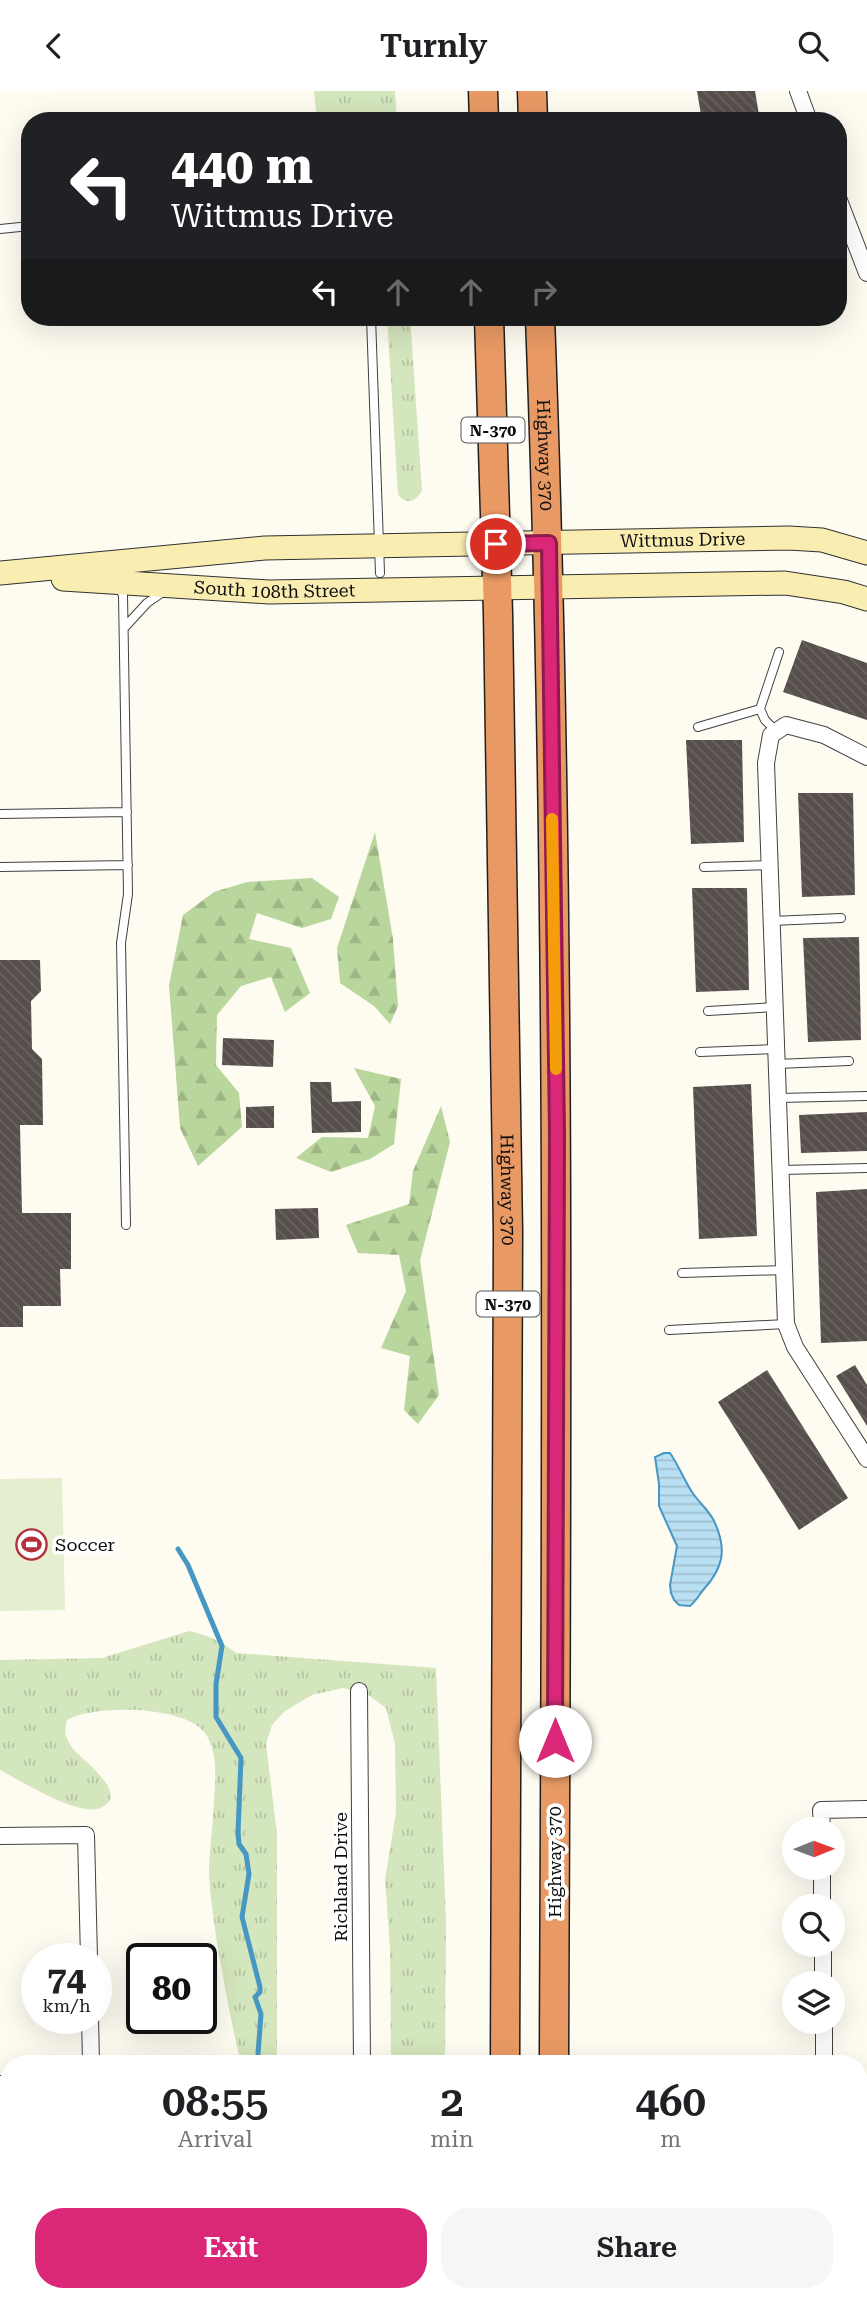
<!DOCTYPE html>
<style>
:root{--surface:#fff;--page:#f6f6f6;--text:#202124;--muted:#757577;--accent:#db2777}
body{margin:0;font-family:"Roboto Serif",serif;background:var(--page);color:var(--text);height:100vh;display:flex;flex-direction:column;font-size:26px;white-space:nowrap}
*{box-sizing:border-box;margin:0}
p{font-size:23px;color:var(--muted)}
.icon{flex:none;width:38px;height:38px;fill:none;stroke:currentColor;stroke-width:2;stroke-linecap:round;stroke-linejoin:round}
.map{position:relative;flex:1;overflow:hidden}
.side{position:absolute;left:0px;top:1964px;width:868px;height:247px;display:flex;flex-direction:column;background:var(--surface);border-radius:28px 28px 0 0;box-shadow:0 7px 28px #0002}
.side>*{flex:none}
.top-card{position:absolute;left:21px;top:21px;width:826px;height:214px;border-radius:28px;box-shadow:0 7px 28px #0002;background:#202124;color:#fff;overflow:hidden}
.needle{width:46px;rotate:89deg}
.controls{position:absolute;left:782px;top:1726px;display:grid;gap:14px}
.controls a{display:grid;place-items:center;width:63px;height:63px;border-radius:50%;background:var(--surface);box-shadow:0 7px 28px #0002;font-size:35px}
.speed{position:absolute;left:21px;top:1852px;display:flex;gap:14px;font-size:35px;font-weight:700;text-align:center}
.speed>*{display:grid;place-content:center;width:91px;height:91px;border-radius:50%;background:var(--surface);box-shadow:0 7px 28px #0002;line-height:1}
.speed small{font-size:18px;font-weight:400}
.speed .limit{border:4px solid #111;border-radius:10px;background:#fff;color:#111}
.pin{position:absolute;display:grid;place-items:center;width:60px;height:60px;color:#fff;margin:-30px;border:4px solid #fff;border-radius:50%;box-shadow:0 2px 7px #0007}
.me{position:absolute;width:77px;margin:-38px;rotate:0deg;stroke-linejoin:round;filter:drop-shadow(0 0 5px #0008)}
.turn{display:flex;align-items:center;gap:24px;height:147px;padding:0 35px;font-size:32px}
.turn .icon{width:91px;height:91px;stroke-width:2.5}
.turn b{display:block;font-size:49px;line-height:60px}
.lanes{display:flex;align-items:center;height:66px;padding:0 35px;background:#0003;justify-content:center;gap:35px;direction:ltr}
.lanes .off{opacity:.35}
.eta{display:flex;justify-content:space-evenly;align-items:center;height:119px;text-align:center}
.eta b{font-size:42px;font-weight:600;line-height:49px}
.cta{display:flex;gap:14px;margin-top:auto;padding:14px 35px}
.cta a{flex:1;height:80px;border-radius:28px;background:var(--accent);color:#fff;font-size:28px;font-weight:600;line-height:80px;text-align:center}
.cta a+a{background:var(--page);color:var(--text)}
header{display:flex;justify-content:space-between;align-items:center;height:91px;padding:0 35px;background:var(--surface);font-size:32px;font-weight:600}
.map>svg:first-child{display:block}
.grass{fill:url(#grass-tufts)}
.forest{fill:url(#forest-firs)}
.pitch{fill:#e5eece}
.water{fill:url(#water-rules);stroke:#4697c3;stroke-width:2}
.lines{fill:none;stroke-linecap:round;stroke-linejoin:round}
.stream{stroke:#4697c3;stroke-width:5}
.building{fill:url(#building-back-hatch)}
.lane-casing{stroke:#414141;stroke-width:10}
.street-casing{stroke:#414141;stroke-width:18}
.secondary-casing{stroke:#303030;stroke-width:25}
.highway-casing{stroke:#1f1f1f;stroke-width:31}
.lane{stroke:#fff;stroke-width:8}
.street{stroke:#fff;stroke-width:16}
.secondary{stroke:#f9edb1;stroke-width:23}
.highway{stroke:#e99a64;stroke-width:28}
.route-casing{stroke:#8e194d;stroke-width:18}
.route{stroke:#db2777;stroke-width:12}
.slow{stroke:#f59e0b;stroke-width:12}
.labels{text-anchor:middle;stroke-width:7;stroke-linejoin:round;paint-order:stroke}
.shield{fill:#fff;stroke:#565656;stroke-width:2}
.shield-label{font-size:16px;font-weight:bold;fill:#0e0e0e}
.street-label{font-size:18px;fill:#0e0e0e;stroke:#fff}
.poi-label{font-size:18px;fill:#0e0e0e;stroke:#fff;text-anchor:start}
</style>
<header><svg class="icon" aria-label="back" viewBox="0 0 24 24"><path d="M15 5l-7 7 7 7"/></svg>Turnly<svg class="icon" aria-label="search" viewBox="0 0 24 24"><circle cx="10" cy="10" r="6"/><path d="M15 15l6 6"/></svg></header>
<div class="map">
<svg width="867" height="2209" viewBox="0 0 867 2209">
<defs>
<pattern id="grass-tufts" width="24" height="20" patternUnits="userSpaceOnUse" patternTransform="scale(1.75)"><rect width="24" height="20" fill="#d4e6bd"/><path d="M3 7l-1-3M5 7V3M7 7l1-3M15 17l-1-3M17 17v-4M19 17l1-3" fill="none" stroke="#b5c4a1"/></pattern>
<pattern id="forest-firs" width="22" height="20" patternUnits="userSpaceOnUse" patternTransform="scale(1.75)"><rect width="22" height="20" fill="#b9d69d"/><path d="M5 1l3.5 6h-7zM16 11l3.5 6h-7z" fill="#9eb686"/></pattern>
<pattern id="water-rules" width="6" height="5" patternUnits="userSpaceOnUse" patternTransform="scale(1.75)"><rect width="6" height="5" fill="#b9dff2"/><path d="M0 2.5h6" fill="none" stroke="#9ebece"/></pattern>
<pattern id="building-back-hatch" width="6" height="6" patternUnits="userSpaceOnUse" patternTransform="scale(1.75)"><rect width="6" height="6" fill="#564f4c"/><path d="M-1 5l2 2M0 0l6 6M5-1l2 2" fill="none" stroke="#696461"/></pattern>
</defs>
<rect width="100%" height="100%" fill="#fefbf1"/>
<path class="grass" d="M314,0H395L397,30H317Z
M387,226H410L422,399C417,410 405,415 398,403Z
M189,1540C207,1544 221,1550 236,1562L436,1577L446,1832L445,1972H391L390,1856L385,1789L396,1721L395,1653L386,1617L367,1603L343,1597L312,1604L285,1620L272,1634L266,1653L277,1743V1972H241C231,1932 224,1892 217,1852C214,1829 210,1806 209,1783C209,1763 212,1744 213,1724C214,1700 220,1668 207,1645C190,1614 95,1613 67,1629C66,1635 64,1640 66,1645C68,1651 73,1659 78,1663C88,1673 130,1705 100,1717C78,1726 21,1690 0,1679V1569L102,1567Z
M155,2202H303L306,2209H158Z
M391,2202H434V2209H392Z"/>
<path class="forest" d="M375,741L393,848L398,915L390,933L374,915L340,892L337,857Z
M312,787L339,806L331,828L302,837L257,822L249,848L291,857L310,902L285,921L271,886L241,895L217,924L216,974L239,1002L242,1036L198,1075L180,1037L169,894L183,824L214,801L247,791Z
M354,977L401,988L394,1053L370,1068L331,1081L296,1067L322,1046L368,1047L375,1015Z
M441,1015L450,1051L420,1169L439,1304L418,1333L404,1319L410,1265L381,1257L406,1200L399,1164L358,1162L346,1134L409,1113L413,1080Z"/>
<path class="pitch" d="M62,1387L65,1519L0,1520V1388Z"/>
<path class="water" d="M664,1362H670C679,1375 684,1389 692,1401C699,1412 710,1420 715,1432C727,1459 723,1477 704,1498C699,1504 696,1510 690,1515L679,1514L674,1509L671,1502L670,1494L677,1455L659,1415V1393L655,1366Z"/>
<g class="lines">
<path class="stream" d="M178,1458L188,1474L222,1555L216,1593V1626L241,1667L238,1742L239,1753L246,1763L249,1783L242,1826L260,1896V1901L255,1906L261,1923L258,1963
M219,2209L221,2202"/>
</g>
<path class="building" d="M697,0H755L760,30H702Z
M802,549L867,572V629L783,601Z
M686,649H742L744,751L691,753Z
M798,702H853L855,804L802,806Z
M692,797H747L749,899L696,901Z
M859,846L861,949L808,951L803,847Z
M0,869H40L41,900L31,910L32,958L42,968L43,1034H20L22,1122H71V1178H60L61,1215H23V1236H0Z
M223,947L274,949L273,976L222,974Z
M310,991H331L332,1011L361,1010V1041L312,1042Z
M751,993L757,1145L699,1148L693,996Z
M274,1015V1037H246V1016Z
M867,1021V1060L801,1062L799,1024Z
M867,1098V1250L821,1252L816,1101Z
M318,1117L319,1147L276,1149L275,1118Z
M855,1274L867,1294V1335L836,1285Z
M767,1279L848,1407L799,1439L718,1311Z"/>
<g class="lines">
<defs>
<path id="lane" d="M0,138L30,135
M371,226L380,482
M119,497L123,504L128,803L121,852L126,1134
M124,537L147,512L163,501
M698,636L760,618
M776,640L765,629L760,618L779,561
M0,723L127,721
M0,776L128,774
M704,776L770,774
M772,830L841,827
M708,920L775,916
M700,961L777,958
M777,973L849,970
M779,1007L867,1005
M781,1079L867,1077
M682,1182L785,1179
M669,1239L786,1233"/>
<path id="street" d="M798,0L809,30
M838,107L867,182
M867,666L824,644L786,634L771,644L766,672L786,1233L795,1256L867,1368
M359,1600L362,1972
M822,1738L821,1719L867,1718
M0,1745L86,1744L89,1867
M822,1776V1815
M823,1853V1892
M90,1927L91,1972
M824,1930V1972
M0,1993H9
M859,2154L867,2161
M49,2209L54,2202
M361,2209L362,2202"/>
<g id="secondary">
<path id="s1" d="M0,482L265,457L789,447L822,449L867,462"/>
<path id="s2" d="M63,488L269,501L785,492L844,501L867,508"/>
</g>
<g id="highway">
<path d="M483,0L484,30"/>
<path d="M532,0L533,30"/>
<path id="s3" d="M489,226L498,522L508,1141L505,1972"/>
<path id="s4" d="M540,226C562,808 556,1390 554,1972"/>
<path d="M524,2202V2209"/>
<path d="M485,2209V2202"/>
<path d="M553,2209V2202"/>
</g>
</defs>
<use href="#lane" class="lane-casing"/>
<use href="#street" class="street-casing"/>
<use href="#secondary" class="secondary-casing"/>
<use href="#highway" class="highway-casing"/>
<use href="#lane" class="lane"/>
<use href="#street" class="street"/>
<use href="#secondary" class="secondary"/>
<use href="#highway" class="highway"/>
</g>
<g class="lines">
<defs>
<path id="route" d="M496,453L549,452L557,1043L555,1650"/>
</defs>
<use href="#route" class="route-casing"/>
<use href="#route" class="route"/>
<path class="slow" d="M552,728L556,978"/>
</g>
<defs>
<symbol id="stadium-ring" viewBox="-11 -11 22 22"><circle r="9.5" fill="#fff" stroke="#b5303d" stroke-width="1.5"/><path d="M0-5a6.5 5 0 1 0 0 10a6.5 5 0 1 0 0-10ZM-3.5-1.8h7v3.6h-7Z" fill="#b5303d"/></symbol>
</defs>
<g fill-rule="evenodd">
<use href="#stadium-ring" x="14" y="1436" width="35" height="35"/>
</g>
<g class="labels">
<g class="shield">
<rect x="461.5" y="326.5" width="63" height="25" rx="5"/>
<rect x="476.5" y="1200.5" width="63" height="25" rx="5"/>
</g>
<g class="shield-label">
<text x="493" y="345">N-370</text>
<text x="508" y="1219">N-370</text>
</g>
<g class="street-label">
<text dy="6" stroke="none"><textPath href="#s4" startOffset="138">Highway 370</textPath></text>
<text dy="6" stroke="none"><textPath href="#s1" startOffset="684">Wittmus Drive</textPath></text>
<text dy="6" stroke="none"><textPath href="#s2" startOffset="212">South 108th Street</textPath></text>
<text dy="6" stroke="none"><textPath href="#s3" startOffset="873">Highway 370</textPath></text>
<text transform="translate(555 1771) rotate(-90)" y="6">Highway 370</text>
<text transform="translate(341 1786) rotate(-90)" y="6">Richland Drive</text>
</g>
<g class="poi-label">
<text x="55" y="1460">Soccer</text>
</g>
</g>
</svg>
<div class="controls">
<a><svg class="needle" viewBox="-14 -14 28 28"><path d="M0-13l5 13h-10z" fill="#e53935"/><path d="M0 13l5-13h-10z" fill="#757577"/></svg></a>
<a><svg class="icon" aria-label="search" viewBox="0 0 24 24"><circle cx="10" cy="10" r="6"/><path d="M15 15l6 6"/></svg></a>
<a><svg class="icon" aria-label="layers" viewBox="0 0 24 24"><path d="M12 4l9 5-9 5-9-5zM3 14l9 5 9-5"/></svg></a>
</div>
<div class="speed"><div>74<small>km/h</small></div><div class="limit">80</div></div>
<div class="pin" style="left:496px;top:453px;background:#d93025"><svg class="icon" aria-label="arrive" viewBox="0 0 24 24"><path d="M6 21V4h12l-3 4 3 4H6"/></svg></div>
<svg class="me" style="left:555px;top:1650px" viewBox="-20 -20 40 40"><circle r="19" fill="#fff"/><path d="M0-13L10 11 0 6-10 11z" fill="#db2777"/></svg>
<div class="top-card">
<div class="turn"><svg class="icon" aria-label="left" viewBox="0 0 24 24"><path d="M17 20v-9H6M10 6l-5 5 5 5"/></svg><div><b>440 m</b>Wittmus Drive</div></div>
<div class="lanes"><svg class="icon" aria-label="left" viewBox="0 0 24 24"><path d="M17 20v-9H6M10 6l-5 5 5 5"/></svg><svg class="icon off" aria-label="ahead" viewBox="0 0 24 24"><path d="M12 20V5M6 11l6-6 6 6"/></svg><svg class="icon off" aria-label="ahead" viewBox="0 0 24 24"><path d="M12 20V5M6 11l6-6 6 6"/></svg><svg class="icon off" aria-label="right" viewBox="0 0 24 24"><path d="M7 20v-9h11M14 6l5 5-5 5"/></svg></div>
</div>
<section class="side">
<div class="eta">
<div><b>08:55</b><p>Arrival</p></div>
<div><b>2</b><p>min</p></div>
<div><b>460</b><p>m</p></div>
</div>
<div class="cta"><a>Exit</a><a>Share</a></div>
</section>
</div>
